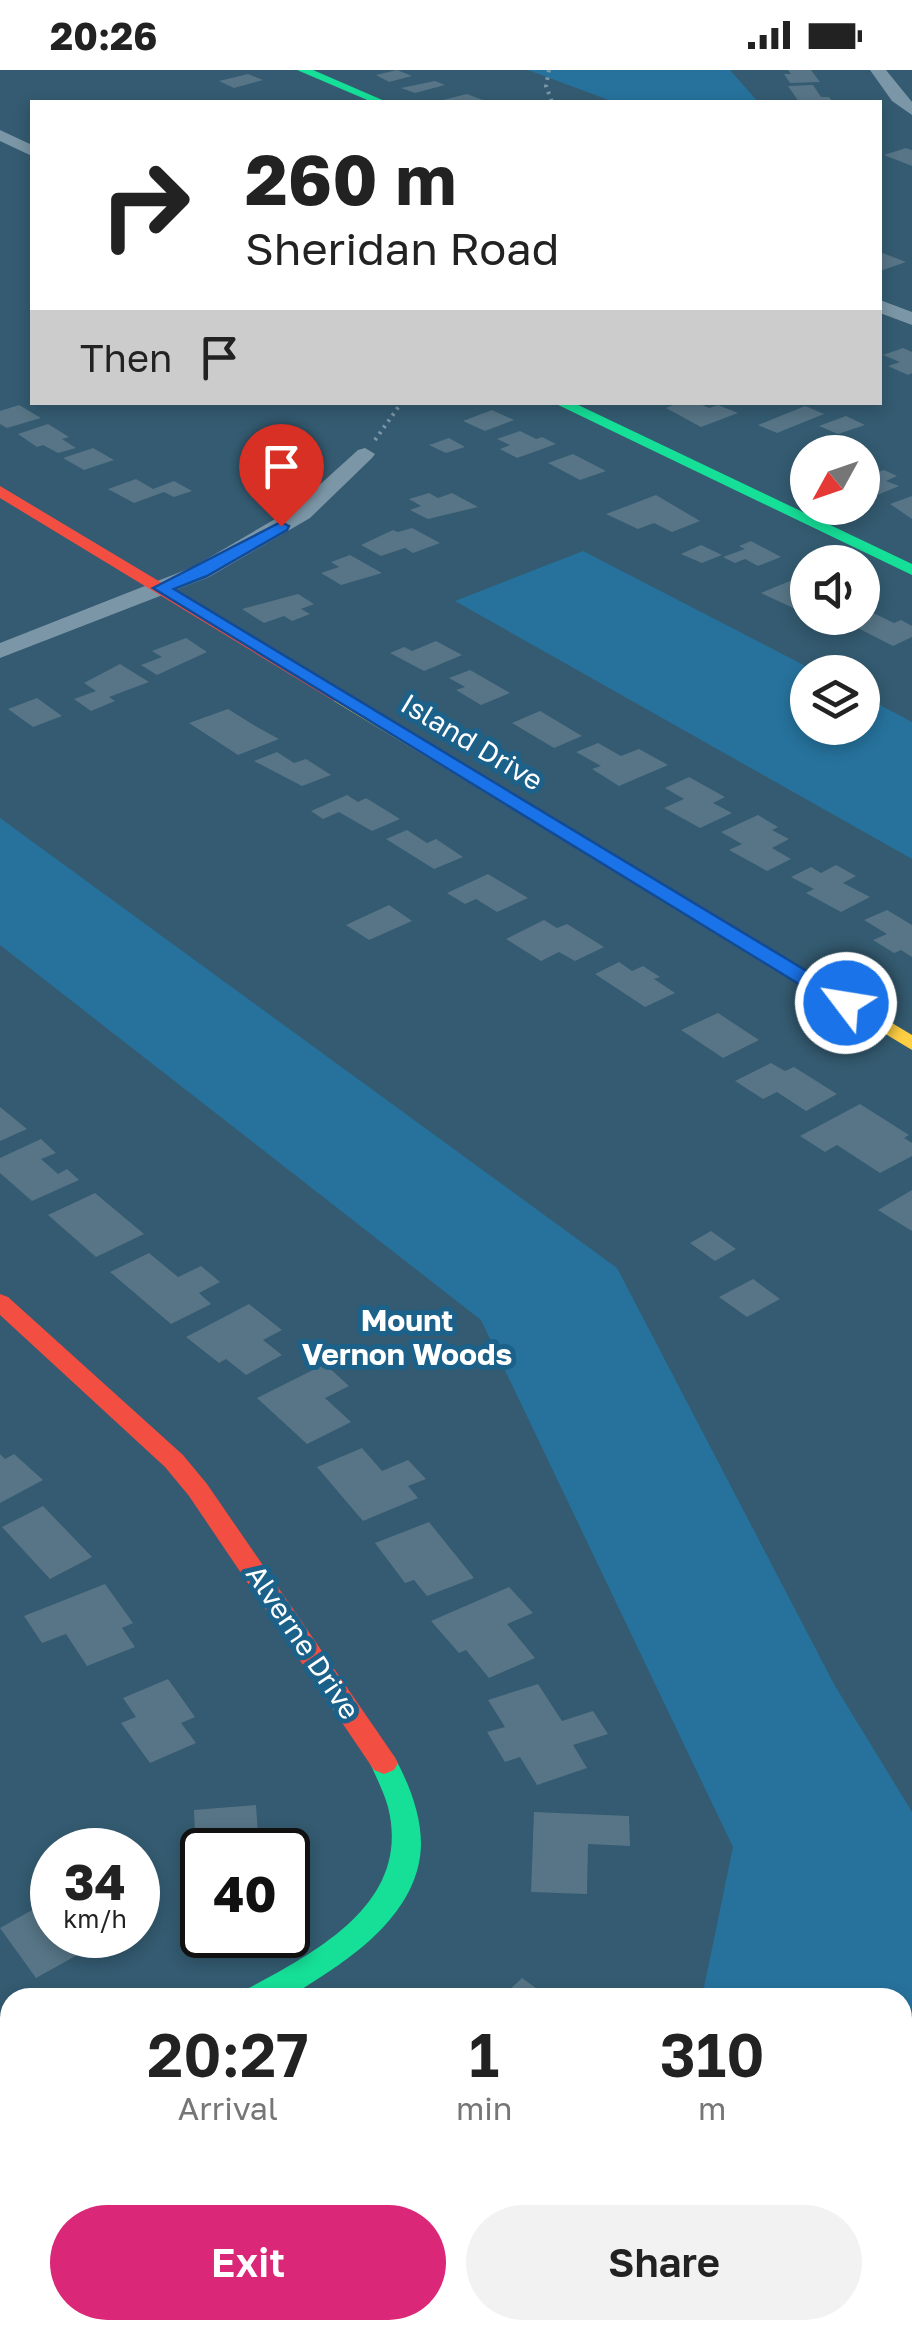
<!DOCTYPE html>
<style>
:root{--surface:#fff;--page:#f2f2f2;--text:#222;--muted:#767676;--accent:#db2777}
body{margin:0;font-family:"Golos Text",sans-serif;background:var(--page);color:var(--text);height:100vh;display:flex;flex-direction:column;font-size:38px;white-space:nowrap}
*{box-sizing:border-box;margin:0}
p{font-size:32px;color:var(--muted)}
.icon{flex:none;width:55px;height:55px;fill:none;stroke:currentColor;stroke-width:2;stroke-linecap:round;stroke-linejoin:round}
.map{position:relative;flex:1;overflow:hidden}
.drawer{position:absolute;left:0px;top:1918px;width:912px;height:352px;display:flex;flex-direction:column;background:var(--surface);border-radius:30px 30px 0 0;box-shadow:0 5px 15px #0003}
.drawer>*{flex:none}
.guide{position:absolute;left:30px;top:30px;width:852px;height:305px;border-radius:0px;box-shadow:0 5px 15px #0003;background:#fff;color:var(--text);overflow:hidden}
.needle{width:65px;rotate:230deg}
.controls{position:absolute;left:790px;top:365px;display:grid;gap:20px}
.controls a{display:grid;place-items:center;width:90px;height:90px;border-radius:50%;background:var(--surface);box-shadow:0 5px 15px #0003;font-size:50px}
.speed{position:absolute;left:30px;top:1758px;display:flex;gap:20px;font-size:50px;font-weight:700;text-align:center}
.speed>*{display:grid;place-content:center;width:130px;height:130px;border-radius:50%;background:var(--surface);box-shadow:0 5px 15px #0003;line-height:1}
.speed small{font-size:25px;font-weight:400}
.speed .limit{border:5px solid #111;border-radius:15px;background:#fff;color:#111}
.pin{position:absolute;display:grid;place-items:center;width:85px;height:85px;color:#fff;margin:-102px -42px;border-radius:50% 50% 50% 0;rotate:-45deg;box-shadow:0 0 10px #0007}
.pin .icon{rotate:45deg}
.me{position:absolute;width:110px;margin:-55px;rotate:301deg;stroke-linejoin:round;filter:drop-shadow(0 0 8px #0008)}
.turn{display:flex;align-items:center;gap:35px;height:210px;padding:0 50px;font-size:45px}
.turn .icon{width:130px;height:130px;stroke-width:2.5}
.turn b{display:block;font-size:70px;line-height:85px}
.then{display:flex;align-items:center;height:95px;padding:0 50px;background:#0003;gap:20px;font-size:38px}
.eta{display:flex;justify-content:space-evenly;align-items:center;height:170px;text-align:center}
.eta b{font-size:60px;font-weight:600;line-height:70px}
.button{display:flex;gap:20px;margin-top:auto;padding:20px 50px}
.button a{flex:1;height:115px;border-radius:60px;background:var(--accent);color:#fff;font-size:40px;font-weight:600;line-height:115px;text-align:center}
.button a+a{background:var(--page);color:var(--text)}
.status{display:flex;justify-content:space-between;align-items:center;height:70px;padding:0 50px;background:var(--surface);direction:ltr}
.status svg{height:28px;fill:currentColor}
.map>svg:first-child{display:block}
.green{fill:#26729c}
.building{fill:#577586}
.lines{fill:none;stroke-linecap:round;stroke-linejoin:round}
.path{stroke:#7b96a6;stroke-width:4;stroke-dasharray:2.5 5;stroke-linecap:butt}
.street{fill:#7b96a6;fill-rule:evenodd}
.fast{fill:#16e098;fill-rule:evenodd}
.slow{fill:#ffcf43;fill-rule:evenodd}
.jam{fill:#f24e42;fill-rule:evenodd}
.route{fill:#1a73e8;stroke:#114b97;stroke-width:2.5}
.labels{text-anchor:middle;stroke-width:10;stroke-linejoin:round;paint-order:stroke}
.street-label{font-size:28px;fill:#fff;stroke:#1b618a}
.neighbourhood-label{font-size:30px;font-weight:bold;fill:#fff;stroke:#1b618a}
</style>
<div class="status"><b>20:26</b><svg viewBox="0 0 49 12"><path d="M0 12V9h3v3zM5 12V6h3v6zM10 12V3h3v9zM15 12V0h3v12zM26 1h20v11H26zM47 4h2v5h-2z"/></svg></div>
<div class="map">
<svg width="912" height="2269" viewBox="0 0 912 2269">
<rect width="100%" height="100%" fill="#345b71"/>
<path class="green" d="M528,0H730L758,32H614Z
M583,481L817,602H808V658H862L863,626L912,652V789L455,531Z
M0,748L617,1198L835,1616L912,1742V2269H505L521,2260H902V1928L702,1927L733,1777L481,1250L0,875Z"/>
<path class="building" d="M397,0L412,6L389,12L376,5Z
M788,0H811L820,12L790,13L784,4H791Z
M248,4L263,10L234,18L219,11Z
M435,11L445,15L415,23L401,18Z
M813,15L821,27H829L833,32H799L788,16Z
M467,24L488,32H439V31Z
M906,78L912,80V96L884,85Z
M880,182L906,192L880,201Z
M903,278L912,282V303L908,305L888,296L900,292L883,285Z
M680,332H696L709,338L718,335L738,343L701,357L666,338Z
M19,335L41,348L7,358L0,354V341Z
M805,336L824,344L777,363L758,355Z
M492,340L514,350L485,361L463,351Z
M846,346L865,355L838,364L819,356Z
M48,354L69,367L62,369L76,378L58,383L43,375L37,377L18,364Z
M520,361L536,369L542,367L556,374L517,388L500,379L510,375L497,369Z
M449,368L465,377L446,383L429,375Z
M93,378L114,390L84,400L63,388Z
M573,384L606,401L580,410L548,393Z
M862,400L873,404L884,400L897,406L886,411L899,416L870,428L862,425Z
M136,409L153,419L174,411L192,421L174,427L164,422L134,433L108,419Z
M429,423L438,428L452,423L478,437L428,449L410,440L421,436L409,429Z
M656,425L700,451L672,462L654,453L638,459L606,444Z
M912,426V449L890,434Z
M412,458L440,473L413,483L405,478L381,486L361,475L393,460L398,462Z
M751,471L781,487L758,496L745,489L735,493L723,487L745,479L739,476Z
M701,475L722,485L702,493L681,484Z
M350,485L382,503L341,515L321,503L339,497L331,492Z
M802,506L808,508V545L761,523Z
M298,524L314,534L301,539L310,544L292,551L284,546L264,553L242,539Z
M873,543L894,553L901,550L912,556V567L893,576L848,553Z
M186,568L207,582L157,605L141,595L162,587L152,581Z
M436,571L462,585L424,601L390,583L404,577L412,581Z
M120,594L149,612L109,627L115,631L91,641L74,629L96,621L84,613Z
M470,600L510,623L481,635L456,620L465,617L449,608Z
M37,628L62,646L33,657L8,639Z
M228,639L257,657L279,669L238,685L189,653Z
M540,641L582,666L554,678L512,653Z
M598,673L621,686L639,679L668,695L619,716L592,699L601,696L576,682Z
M277,682L294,693L306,689L331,705L302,716L254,691Z
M689,707L725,727L713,733L732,743L700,758L664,738L684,729L665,718Z
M347,725L358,732L366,728L400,749L372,761L339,742L323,749L311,741Z
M758,745L778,757L772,760L789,769L772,778L791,789L767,801L729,780L742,774L721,762Z
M407,760L427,773L436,769L463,787L434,799L386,769Z
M836,795L856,806L843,813L870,827L841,842L806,823L814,819L791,807L811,797L821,803Z
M488,804L528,828L497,842L476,829L465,834L447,823Z
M389,835L412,851L369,870L346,855Z
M887,840L912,855V887L901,880L894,883L873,870L887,864L864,850Z
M544,850L557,858L567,854L604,877L575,891L559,882L541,891L506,869Z
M619,892L632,901L643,896L660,907L654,909L675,923L645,937L595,904Z
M718,943L759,970L723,988L681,960Z
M771,993L785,1001L794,997L837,1024L806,1041L777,1022L763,1029L735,1011Z
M860,1034L909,1065L904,1068L912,1073V1086L880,1103L837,1075L825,1082L800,1066Z
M0,1037L27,1059L0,1071Z
M41,1069L56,1083L41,1089L58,1104L67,1099L79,1110L32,1131L0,1103V1088Z
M912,1120V1161L878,1140Z
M95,1123L144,1164L96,1187L48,1145Z
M711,1161L736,1179L715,1191L690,1173Z
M149,1183L178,1207L201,1196L220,1212L199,1223L211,1234L171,1254L110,1202Z
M753,1209L780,1229L747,1247L719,1227Z
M249,1234L282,1260L263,1270L282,1285L246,1305L226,1289L219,1293L186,1267Z
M325,1294L349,1316L325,1328L351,1352L307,1374L257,1328Z
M362,1378L382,1401L408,1390L426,1409L408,1416L418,1428L363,1451L317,1397Z
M0,1384L5,1389L14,1384L43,1410L0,1433Z
M43,1436L92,1487L50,1509L2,1457Z
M429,1452L474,1508L427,1526L414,1510L405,1513L375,1473Z
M105,1514L133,1553L122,1558L135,1577L87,1596L66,1564L42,1573L24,1546Z
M509,1517L533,1543L507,1554L535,1588L489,1608L466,1580L459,1583L431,1551Z
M168,1609L195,1647L181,1653L196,1673L150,1693L121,1653L136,1647L123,1628Z
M538,1614L562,1651L593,1641L608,1664L573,1675L587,1698L537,1715L520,1687L505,1692L487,1662L505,1657L488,1630Z
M256,1735L259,1780H202V1841H198L194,1740Z
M534,1742L629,1746L630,1776L588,1774L587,1824L531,1822Z
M52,1829V1865H102L93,1870L97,1874L36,1908L0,1858Z
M522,1908L550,1928H501Z
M51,2260H88L71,2269H57Z"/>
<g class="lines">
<path class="path" d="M549,0L546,16L552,32
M375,370L402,332"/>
<path class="street" d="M870,0H886L912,32V45L892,31Z
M0,60L32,75V86L0,71Z
M880,230L912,242V255L880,243Z
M365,378L375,384L372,388L310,448L209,507L0,588V573L193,497L294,438L358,380Z
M10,2037V2074L0,2078V2041Z"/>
<path class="fast" d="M297,0H313L387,32H372Z
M552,332H572L912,494V505Z
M384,1682L394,1686C408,1712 421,1743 421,1774C420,1836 364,1880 316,1910C306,1916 294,1926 282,1928C270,1929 256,1928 243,1928L247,1919C318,1881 412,1832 388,1737C384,1722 376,1707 370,1693L374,1686Z"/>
<path class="slow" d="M340,622L912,965V980L334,631L331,627Z"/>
<path class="jam" d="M0,416L346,623L349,627L346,631H334L0,428Z
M0,1224L8,1227L183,1385L207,1414L394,1686L398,1693L394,1700L384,1704L374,1700L189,1426L165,1397L0,1245Z"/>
</g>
<path class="route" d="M281,452L289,456L287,460L207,506L174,519L853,929L856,933L853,938H838L153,518Z"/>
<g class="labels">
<g class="street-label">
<text transform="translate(472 672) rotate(31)" y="10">Island Drive</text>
<text transform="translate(303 1572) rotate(56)" y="10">Alverne Drive</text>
</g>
<g class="neighbourhood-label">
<text x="407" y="1261">Mount<tspan x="407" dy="34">Vernon Woods</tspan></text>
</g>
</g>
</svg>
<div class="controls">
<a><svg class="needle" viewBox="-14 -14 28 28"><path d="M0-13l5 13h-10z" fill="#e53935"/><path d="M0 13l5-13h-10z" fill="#767676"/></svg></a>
<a><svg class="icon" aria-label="sound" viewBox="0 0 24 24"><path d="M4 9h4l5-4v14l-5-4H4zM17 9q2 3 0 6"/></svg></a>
<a><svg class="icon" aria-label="layers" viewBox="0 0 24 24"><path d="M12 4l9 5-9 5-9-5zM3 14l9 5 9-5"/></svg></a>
</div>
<div class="speed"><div>34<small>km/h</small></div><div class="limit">40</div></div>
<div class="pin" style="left:281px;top:456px;background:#d93025"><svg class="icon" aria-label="arrive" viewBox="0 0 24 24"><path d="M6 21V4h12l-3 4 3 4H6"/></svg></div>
<svg class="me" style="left:846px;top:933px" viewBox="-20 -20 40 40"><circle r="17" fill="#1a73e8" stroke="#fff" stroke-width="3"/><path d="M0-11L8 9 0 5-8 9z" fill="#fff"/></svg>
<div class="guide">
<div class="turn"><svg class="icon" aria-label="right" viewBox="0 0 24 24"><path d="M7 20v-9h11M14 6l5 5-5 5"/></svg><div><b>260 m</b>Sheridan Road</div></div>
<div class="then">Then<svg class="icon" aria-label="arrive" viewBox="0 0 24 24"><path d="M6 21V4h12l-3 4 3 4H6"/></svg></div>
</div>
<section class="drawer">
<div class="eta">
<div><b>20:27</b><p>Arrival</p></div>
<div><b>1</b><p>min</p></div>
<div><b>310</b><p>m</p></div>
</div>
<div class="button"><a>Exit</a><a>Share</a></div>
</section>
</div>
